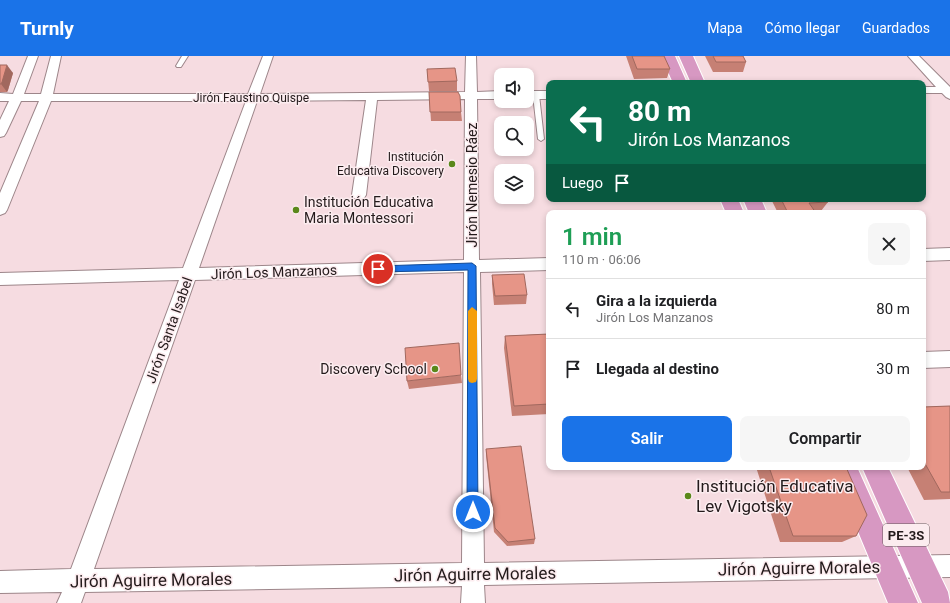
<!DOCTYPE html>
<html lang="es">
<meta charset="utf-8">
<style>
:root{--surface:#fff;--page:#f6f6f6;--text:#202124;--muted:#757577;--line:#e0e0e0;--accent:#1a73e8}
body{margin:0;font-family:Roboto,sans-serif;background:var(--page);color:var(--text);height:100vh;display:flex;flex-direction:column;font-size:15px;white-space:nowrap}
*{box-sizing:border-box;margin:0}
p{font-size:13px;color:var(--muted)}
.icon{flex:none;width:22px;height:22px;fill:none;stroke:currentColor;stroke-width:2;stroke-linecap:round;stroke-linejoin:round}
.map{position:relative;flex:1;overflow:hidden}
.drawer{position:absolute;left:546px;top:154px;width:380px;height:260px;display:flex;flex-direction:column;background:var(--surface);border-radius:8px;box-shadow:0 2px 6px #0003}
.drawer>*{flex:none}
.banner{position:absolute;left:546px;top:24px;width:380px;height:122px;border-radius:8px;box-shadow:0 2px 6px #0003;background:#0b6e4f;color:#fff;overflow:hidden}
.buttons{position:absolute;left:494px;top:12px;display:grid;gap:8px}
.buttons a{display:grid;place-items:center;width:40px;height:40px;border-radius:8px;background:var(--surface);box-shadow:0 2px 6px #0003;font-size:20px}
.pin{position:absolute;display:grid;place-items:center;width:34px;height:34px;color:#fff;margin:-17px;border:2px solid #fff;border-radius:50%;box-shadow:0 1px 4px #0007}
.me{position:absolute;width:44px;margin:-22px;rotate:0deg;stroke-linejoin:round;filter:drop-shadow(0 0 3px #0008)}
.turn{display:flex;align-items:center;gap:14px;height:84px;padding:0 16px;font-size:18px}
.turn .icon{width:52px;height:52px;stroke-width:2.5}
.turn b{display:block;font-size:28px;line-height:34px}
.then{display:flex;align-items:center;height:38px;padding:0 16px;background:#0003;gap:8px;font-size:15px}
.round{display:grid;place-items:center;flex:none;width:42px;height:42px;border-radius:8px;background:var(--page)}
.summary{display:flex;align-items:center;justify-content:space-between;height:68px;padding:0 16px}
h1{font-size:24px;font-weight:600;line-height:30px;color:#1e9e55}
.primary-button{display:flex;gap:8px;margin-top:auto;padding:8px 16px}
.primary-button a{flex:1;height:46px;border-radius:8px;background:var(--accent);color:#fff;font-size:16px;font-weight:600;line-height:46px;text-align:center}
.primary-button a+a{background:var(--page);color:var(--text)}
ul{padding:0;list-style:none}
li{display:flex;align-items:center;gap:12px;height:60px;padding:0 16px;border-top:1px solid var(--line)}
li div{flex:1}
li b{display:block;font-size:15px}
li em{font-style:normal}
header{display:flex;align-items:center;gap:24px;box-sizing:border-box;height:56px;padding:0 20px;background:var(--accent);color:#fff}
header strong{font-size:19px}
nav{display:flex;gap:22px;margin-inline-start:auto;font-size:14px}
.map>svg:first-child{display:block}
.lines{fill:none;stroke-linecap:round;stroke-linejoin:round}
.service-casing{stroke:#9d868a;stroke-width:2}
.minor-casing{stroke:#9d868a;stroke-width:2}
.trunk-casing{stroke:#fff;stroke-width:2}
.service{fill:#fff;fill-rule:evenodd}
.minor{fill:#fff;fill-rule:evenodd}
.trunk{fill:#d798c2;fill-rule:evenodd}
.wall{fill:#c68074}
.shaded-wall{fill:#a1685e}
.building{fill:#e69587;stroke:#a1685e}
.route{fill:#1a73e8;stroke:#114b97}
.slow{fill:#f59e0b}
.poi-dot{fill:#5a881a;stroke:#fcecef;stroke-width:1.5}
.labels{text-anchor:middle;stroke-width:3;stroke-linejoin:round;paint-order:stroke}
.far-street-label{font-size:12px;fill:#231a1b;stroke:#fcecef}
.far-poi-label{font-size:12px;fill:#231a1b;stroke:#fcecef;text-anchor:end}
.shield{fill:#fcecef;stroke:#64595b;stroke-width:1}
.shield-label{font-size:13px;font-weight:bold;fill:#231a1b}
.street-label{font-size:14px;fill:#231a1b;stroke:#fcecef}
.poi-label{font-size:14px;fill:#231a1b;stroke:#fcecef;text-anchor:start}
.near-poi-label{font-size:17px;fill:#231a1b;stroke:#fcecef;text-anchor:start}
.near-street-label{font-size:17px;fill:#231a1b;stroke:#fcecef}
</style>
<header>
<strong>Turnly</strong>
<nav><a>Mapa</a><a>Cómo llegar</a><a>Guardados</a></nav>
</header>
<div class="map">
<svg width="950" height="547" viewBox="0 0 950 547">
<rect width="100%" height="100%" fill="#f6dce1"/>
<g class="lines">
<defs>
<path id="service" d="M182,0H188L181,11H177L176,10Z
M536,37L539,39L544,83L541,85L538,83L533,39Z"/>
<path id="minor" d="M28,0H38L24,38H41L51,0H61L53,38H248L263,0H273L260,38L465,36L466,0H476L477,36L501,35V43H477L479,204L549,202V214L480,216L484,507L950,499V521L484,529L485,547H461L462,530L85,536L81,547H57L62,536L0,537V515L71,513L179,224L0,229V217L183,212L246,45H51L7,154L5,157L0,159V137L39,45H21L6,77L4,80L0,81V64L9,45H0V37L13,38ZM465,43L464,204L199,212L257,45L366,44L352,139L354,142L359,144L364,142L366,139L377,44ZM464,216L462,507L94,513L195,224Z
M908,0H919L950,31V43L946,41L942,37H923V31H936Z
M527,35H549V43H527Z
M950,192V204L923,205V193Z
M950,295V311L923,312V296Z"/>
<path id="trunk" d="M661,0H675L687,27H673Z
M679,0H693L705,27H691Z
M720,143H738L744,157H726Z
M743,143H761L767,157H749Z
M831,411H857L918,547H888Z
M862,411H888L948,536L950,547H922Z"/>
</defs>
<use href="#service" class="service-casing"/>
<use href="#minor" class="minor-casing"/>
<use href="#trunk" class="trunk-casing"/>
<use href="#service" class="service"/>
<use href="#minor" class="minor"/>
<use href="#trunk" class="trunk"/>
</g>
<path class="wall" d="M626,0H664L670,13L667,22L634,23Z
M705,0H743L746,6L743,16H713Z
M0,9L13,17L8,34L7,36H0Z
M427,13L457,25V35H429Z
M429,36L461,56L462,65H431Z
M771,143H826L828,146L821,155L815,156L816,157H778Z
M492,219L527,239L526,248L494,249L492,228Z
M549,278V358L512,360L504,292L505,280Z
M461,319L462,327L409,333L407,325Z
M950,350V443L924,444L907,411H923V351Z
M486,393L535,483L534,488L507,490L494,476L486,399Z
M756,411H846L856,480L842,486H780Z"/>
<path class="shaded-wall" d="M7,9L13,17L8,34L7,36L1,28Z"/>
<path class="building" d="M632,0H664L670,13H637Z
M713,0H743L746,6H716Z
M0,9H7L2,26L1,28H0Z
M455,12L457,25L428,26L427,13Z
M429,36H458L460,40L461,56H430Z
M781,143H826L828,146L809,147L816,157H788Z
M524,218L527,239L495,240L492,219Z
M549,278V348L514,350L505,280Z
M459,287L461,319L407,325L405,292Z
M950,350V436H941L923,404V351Z
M521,390L535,483L508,486L495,472L486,393Z
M769,411H846L867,459L856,480H793Z"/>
<path class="route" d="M472,207L476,210L478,456L477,461L473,462L469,461L467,456L468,214L378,216L374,213L378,210Z"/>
<path class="slow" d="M472,251L477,255V323L476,326L472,327L469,326L468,323V255Z"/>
<g class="poi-dot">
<circle cx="452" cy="108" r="4"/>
<circle cx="296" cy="154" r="4"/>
<circle cx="435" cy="313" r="4"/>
<circle cx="688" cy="440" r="4"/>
</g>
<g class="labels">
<g class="far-street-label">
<text x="251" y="46">Jirón Faustino Quispe</text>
</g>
<g class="far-poi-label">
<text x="444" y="105">Institución<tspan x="444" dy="14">Educativa Discovery</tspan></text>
</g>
<rect class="shield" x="883" y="468" width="46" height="22" rx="3"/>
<g class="shield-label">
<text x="906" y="484">PE-3S</text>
</g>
<g class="street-label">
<text transform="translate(472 129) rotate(-90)" y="5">Jirón Nemesio Ráez</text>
<text transform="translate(274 216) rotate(-2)" y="5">Jirón Los Manzanos</text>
<text transform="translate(169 274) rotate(-70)" y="5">Jirón Santa Isabel</text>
</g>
<g class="poi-label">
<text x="304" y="151">Institución Educativa<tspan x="304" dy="16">Maria Montessori</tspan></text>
<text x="427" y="318" text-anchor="end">Discovery School</text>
</g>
<g class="near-poi-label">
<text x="696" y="436">Institución Educativa<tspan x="696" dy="20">Lev Vigotsky</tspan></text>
</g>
<g class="near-street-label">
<text transform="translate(799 512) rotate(-1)" y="6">Jirón Aguirre Morales</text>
<text transform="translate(475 518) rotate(-1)" y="6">Jirón Aguirre Morales</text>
<text transform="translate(151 524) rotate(-1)" y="6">Jirón Aguirre Morales</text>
</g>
</g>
</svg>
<div class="buttons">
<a><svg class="icon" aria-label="sound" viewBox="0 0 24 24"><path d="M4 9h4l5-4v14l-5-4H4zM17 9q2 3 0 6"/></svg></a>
<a><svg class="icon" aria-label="search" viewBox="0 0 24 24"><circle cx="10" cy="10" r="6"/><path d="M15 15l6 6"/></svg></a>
<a><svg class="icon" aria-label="layers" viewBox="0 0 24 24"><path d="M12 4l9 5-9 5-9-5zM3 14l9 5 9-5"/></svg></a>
</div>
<div class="pin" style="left:378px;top:213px;background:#d93025"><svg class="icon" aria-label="arrive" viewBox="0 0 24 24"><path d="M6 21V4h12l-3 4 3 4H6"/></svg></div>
<svg class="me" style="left:473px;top:456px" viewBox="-20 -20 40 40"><circle r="17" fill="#1a73e8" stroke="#fff" stroke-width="3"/><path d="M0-11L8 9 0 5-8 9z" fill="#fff"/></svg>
<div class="banner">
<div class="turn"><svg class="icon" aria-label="left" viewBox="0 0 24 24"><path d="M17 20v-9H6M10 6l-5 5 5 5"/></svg><div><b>80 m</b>Jirón Los Manzanos</div></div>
<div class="then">Luego<svg class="icon" aria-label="arrive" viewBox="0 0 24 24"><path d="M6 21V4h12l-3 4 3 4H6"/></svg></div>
</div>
<section class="drawer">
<div class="summary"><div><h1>1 min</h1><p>110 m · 06:06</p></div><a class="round"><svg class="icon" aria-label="close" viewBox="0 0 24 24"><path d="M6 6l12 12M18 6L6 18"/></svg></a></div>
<ul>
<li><svg class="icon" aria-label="left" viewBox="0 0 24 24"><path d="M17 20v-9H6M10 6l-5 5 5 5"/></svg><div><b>Gira a la izquierda</b><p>Jirón Los Manzanos</p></div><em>80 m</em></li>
<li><svg class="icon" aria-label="arrive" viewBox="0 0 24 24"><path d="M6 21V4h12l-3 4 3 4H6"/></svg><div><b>Llegada al destino</b></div><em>30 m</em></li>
</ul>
<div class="primary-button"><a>Salir</a><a>Compartir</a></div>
</section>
</div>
